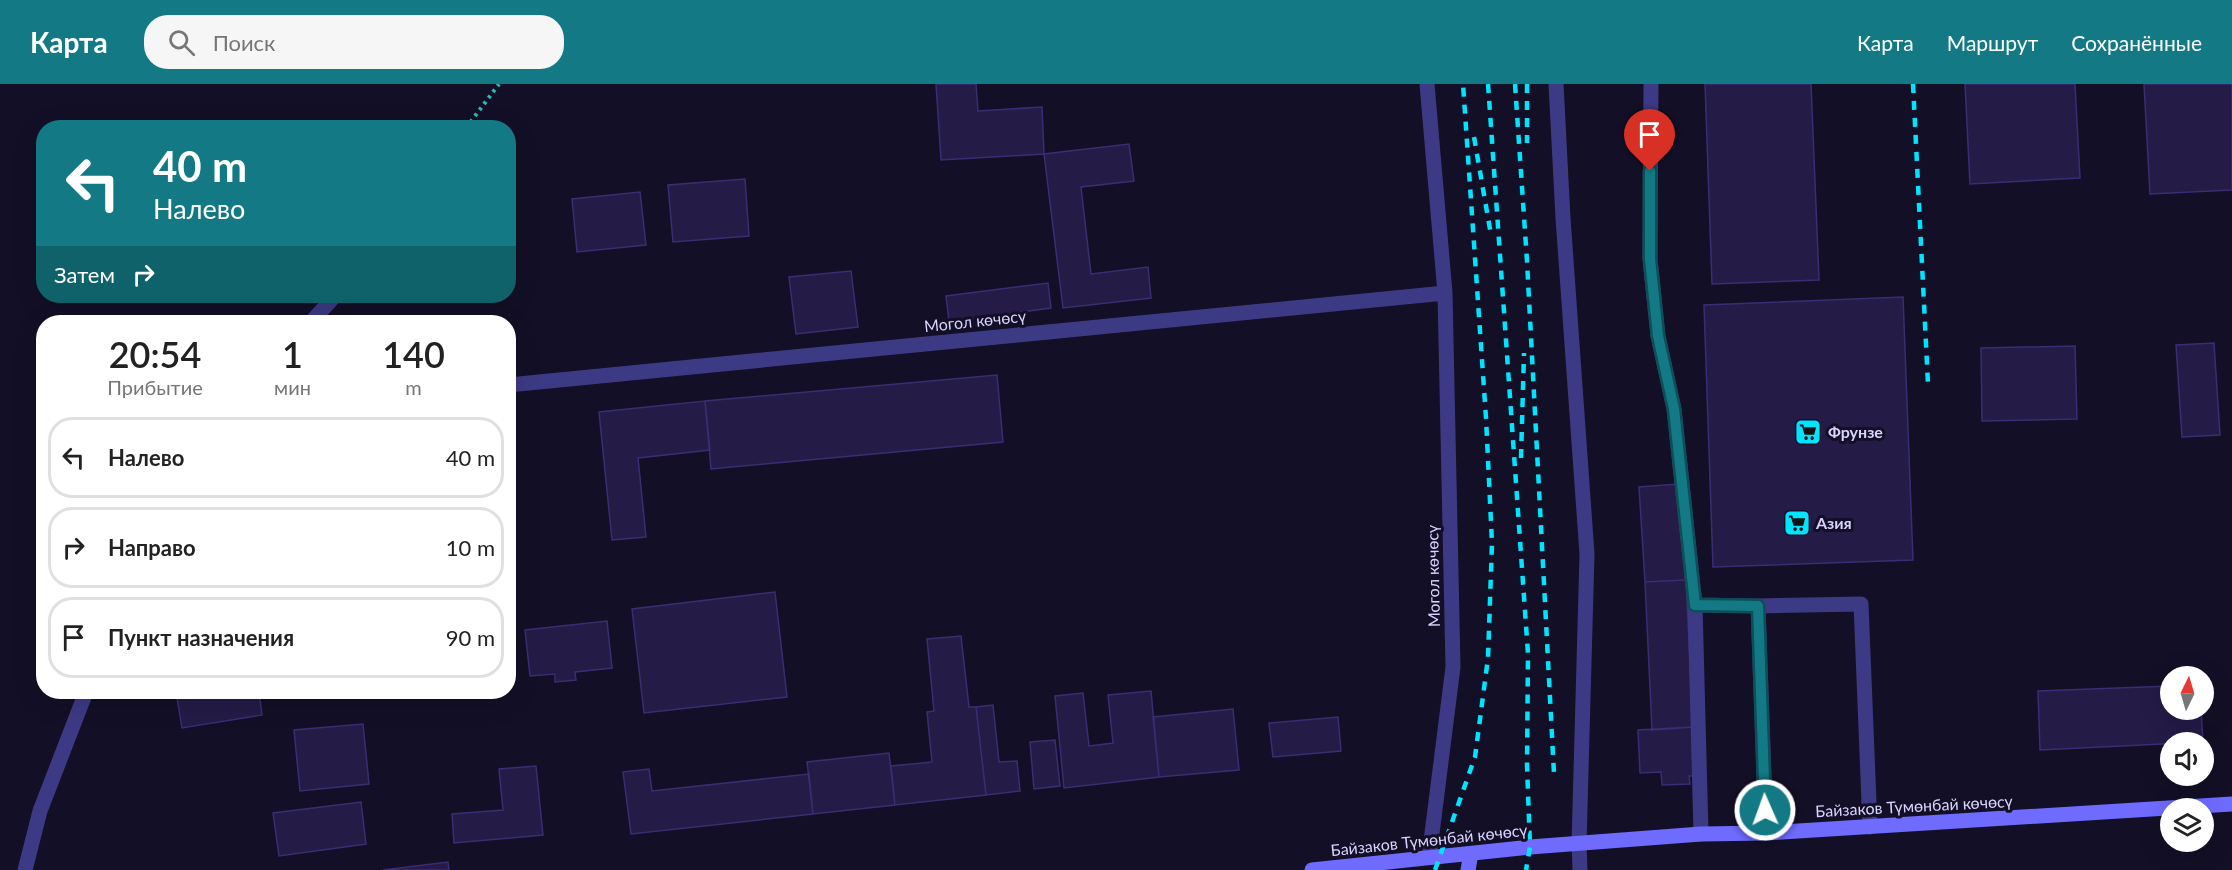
<!DOCTYPE html>
<html lang="ru">
<meta charset="utf-8">
<style>
:root{--surface:#fff;--page:#f6f6f6;--text:#222;--muted:#767676;--line:#e0e0e0;--accent:#137a85}
body{margin:0;font-family:Lato,sans-serif;background:var(--page);color:var(--text);height:100vh;display:flex;flex-direction:column;font-size:22px;white-space:nowrap}
*{box-sizing:border-box;margin:0}
p{font-size:20px;color:var(--muted)}
.icon{flex:none;width:33px;height:33px;fill:none;stroke:currentColor;stroke-width:2;stroke-linecap:round;stroke-linejoin:round}
.map{position:relative;flex:1;overflow:hidden}
.details{position:absolute;left:36px;top:231px;width:480px;height:384px;display:flex;flex-direction:column;background:var(--surface);border-radius:24px;box-shadow:0 6px 24px #0002}
.details>*{flex:none}
.guide{position:absolute;left:36px;top:36px;width:480px;height:183px;border-radius:24px;box-shadow:0 6px 24px #0002;background:#137a85;color:#fff;overflow:hidden}
.needle{width:39px;rotate:5deg}
.controls{position:absolute;left:2160px;top:582px;display:grid;gap:12px}
.controls a{display:grid;place-items:center;width:54px;height:54px;border-radius:50%;background:var(--surface);box-shadow:0 6px 24px #0002;font-size:30px}
.pin{position:absolute;display:grid;place-items:center;width:51px;height:51px;color:#fff;margin:-62px -26px;border-radius:50% 50% 50% 0;rotate:-45deg;box-shadow:0 0 6px #0007}
.pin .icon{rotate:45deg}
.me{position:absolute;width:66px;margin:-33px;rotate:358deg;stroke-linejoin:round;filter:drop-shadow(0 0 4px #0008)}
.turn{display:flex;align-items:center;gap:21px;height:126px;padding:0 18px;font-size:27px}
.turn .icon{width:78px;height:78px;stroke-width:2.5}
.turn b{display:block;font-size:42px;line-height:51px}
.then{display:flex;align-items:center;height:57px;padding:0 18px;background:#0003;gap:12px;font-size:22px}
.eta{display:flex;justify-content:space-evenly;align-items:center;height:102px;text-align:center}
.eta b{font-size:36px;font-weight:600;line-height:42px}
ul{padding:0;list-style:none}
li{display:flex;align-items:center;gap:18px;height:81px;margin:0 12px 9px;padding:0 6px;border:3px solid var(--line);border-radius:24px}
li div{flex:1}
li b{display:block;font-size:22px}
li em{font-style:normal}
header{display:flex;align-items:center;gap:36px;box-sizing:border-box;height:84px;padding:0 30px;background:var(--accent);color:#fff}
header strong{font-size:28px}
nav{display:flex;gap:33px;margin-inline-start:auto;font-size:21px}
.search{width:420px;height:54px;background:var(--page);display:flex;align-items:center;gap:15px;box-sizing:border-box;padding:0 21px;border-radius:24px;color:var(--muted);font-size:22px}
.map>svg:first-child{display:block}
.building{fill:#241b47;stroke:#3b2d73;stroke-width:1.5}
.lines{fill:none;stroke-linecap:round;stroke-linejoin:round}
.path{stroke:#2fb8b0;stroke-width:4;stroke-dasharray:3 4.5;stroke-linecap:butt}
.lane{stroke:#3d3a85;stroke-width:15}
.street{stroke:#3d3a85;stroke-width:15}
.secondary{stroke:#6f6bff;stroke-width:15}
.rail{stroke:#00e5ff;stroke-width:4.5;stroke-dasharray:9 8;stroke-linecap:butt}
.route-casing{stroke:#0c4f56;stroke-width:15}
.route{stroke:#137a85;stroke-width:10}
.labels{text-anchor:middle;stroke-width:6;stroke-linejoin:round;paint-order:stroke}
.street-label{font-size:16px;fill:#d9d4ff;stroke:#130f26}
.poi-label{font-size:16px;font-weight:bold;fill:#d9d4ff;stroke:#130f26;text-anchor:start}
</style>
<header>
<strong>Карта</strong>
<div class="search"><svg class="icon" aria-label="search" viewBox="0 0 24 24"><circle cx="10" cy="10" r="6"/><path d="M15 15l6 6"/></svg>Поиск</div>
<nav><a>Карта</a><a>Маршрут</a><a>Сохранённые</a></nav>
</header>
<div class="map">
<svg width="2232" height="786" viewBox="0 0 2232 786">
<rect width="100%" height="100%" fill="#130f26"/>
<path class="building" d="M936,0H976L978,27L1042,23L1044,70L941,76Z
M1705,0H1811L1819,196L1712,200Z
M1965,0H2075L2080,94L1970,100Z
M2144,0H2232V106L2150,110Z
M1129,60L1134,97L1081,103L1091,190L1148,183L1151,214L1063,224L1044,70Z
M745,95L749,152L673,158L668,101Z
M640,108L646,161L577,168L572,115Z
M851,187L858,243L796,250L789,193Z
M1048,199L1051,224L949,238L946,212Z
M1903,213L1913,476L1713,483L1704,221Z
M2214,259L2220,351L2182,353L2176,261Z
M2075,262L2077,335L1982,337L1981,264Z
M997,291L1003,358L711,385L705,317Z
M705,317L710,366L638,374L646,453L612,456L599,328Z
M1678,400L1686,496L1645,498L1639,403Z
M1686,496L1693,643L1652,646L1645,498Z
M775,508L787,613L644,629L632,525Z
M607,537L612,584L575,588L576,596L555,598V590L530,592L525,546Z
M961,552L969,623H976L986,711L895,721L891,682L932,678L927,628L934,627L927,555Z
M2170,602V626H2201L2203,658L2040,666L2038,607Z
M1151,607L1159,693L1064,704L1055,612L1083,609L1089,662L1113,659L1108,611Z
M176,608H259L262,631L182,644Z
M993,621L999,678L1017,677L1020,707L986,711L976,623Z
M1233,625L1239,686L1159,693L1153,633Z
M1338,633L1341,667L1273,673L1269,639Z
M363,640L369,700L300,707L294,646Z
M1693,643L1696,692H1689L1690,700L1662,701L1661,688L1640,689L1638,646Z
M1055,656L1060,702L1034,705L1030,658Z
M889,669L895,721L813,730L807,678Z
M536,682L543,751L454,759L452,730L503,726L499,685Z
M649,685L652,707L809,690L813,730L631,750L623,688Z
M361,718L366,760L279,772L273,729Z
M448,778L449,786H383Z"/>
<g class="lines">
<path class="path" d="M466,44L499,0"/>
<path class="lane" d="M1651,0L1650,175L1658,252L1674,325L1695,521L1701,750
M1695,521L1758,522
M1766,749L1758,522L1861,520L1870,743
M1579,760L1580,786"/>
<path class="street" d="M1427,0L1445,209L1453,583L1429,773
M1556,0L1563,134L1587,470L1579,760
M311,238L335,212
M508,301L1445,209
M25,786L40,727L86,608"/>
<path class="secondary" d="M1312,786L1530,763L1701,750L1766,749L2232,720
M1468,786L1471,770"/>
<path class="rail" d="M1488,0L1528,570L1527,681L1530,763L1526,786
M1515,0L1527,177L1554,690
M1527,0V59
M1913,0L1928,300
M1474,53L1491,151
M1521,374L1524,269
M1435,786L1475,673L1488,574L1492,459L1486,334L1463,0"/>
</g>
<g class="lines">
<defs>
<path id="route" d="M1650,87V175L1654,213L1658,252L1674,325L1695,521L1758,522L1765,726"/>
</defs>
<use href="#route" class="route-casing"/>
<use href="#route" class="route"/>
</g>
<defs>
<symbol id="supermarket-square" viewBox="-11 -11 22 22"><rect x="-9" y="-9" width="18" height="18" rx="4" fill="#00e5ff" stroke="#130f26"/><path d="M-6-5.5h2.5l.6 2H6L4.5 2H-2.5L-4.4-4H-6ZM-1.5 3.2a1.3 1.3 0 1 0 .1 0ZM3 3.2a1.3 1.3 0 1 0 .1 0Z" fill="#111"/></symbol>
</defs>
<g fill-rule="evenodd">
<use href="#supermarket-square" x="1793" y="333" width="30" height="30"/>
<use href="#supermarket-square" x="1782" y="424" width="30" height="30"/>
</g>
<g class="labels">
<g class="street-label">
<text transform="translate(975 237) rotate(-6)" y="6">Могол көчөсү</text>
<text transform="translate(1433 492) rotate(-91)" y="6">Могол көчөсү</text>
<text transform="translate(1914 722) rotate(-3)" y="6">Байзаков Түмөнбай көчөсү</text>
<text transform="translate(1429 756) rotate(-6)" y="6">Байзаков Түмөнбай көчөсү</text>
</g>
<g class="poi-label">
<text x="1828" y="354">Фрунзе</text>
<text x="1816" y="445">Азия</text>
</g>
</g>
</svg>
<div class="controls">
<a><svg class="needle" viewBox="-14 -14 28 28"><path d="M0-13l5 13h-10z" fill="#e53935"/><path d="M0 13l5-13h-10z" fill="#767676"/></svg></a>
<a><svg class="icon" aria-label="sound" viewBox="0 0 24 24"><path d="M4 9h4l5-4v14l-5-4H4zM17 9q2 3 0 6"/></svg></a>
<a><svg class="icon" aria-label="layers" viewBox="0 0 24 24"><path d="M12 4l9 5-9 5-9-5zM3 14l9 5 9-5"/></svg></a>
</div>
<div class="pin" style="left:1650px;top:87px;background:#d93025"><svg class="icon" aria-label="arrive" viewBox="0 0 24 24"><path d="M6 21V4h12l-3 4 3 4H6"/></svg></div>
<svg class="me" style="left:1765px;top:726px" viewBox="-20 -20 40 40"><circle r="17" fill="#137a85" stroke="#fff" stroke-width="3"/><path d="M0-11L8 9 0 5-8 9z" fill="#fff"/></svg>
<div class="guide">
<div class="turn"><svg class="icon" aria-label="left" viewBox="0 0 24 24"><path d="M17 20v-9H6M10 6l-5 5 5 5"/></svg><div><b>40 m</b>Налево</div></div>
<div class="then">Затем<svg class="icon" aria-label="right" viewBox="0 0 24 24"><path d="M7 20v-9h11M14 6l5 5-5 5"/></svg></div>
</div>
<section class="details">
<div class="eta">
<div><b>20:54</b><p>Прибытие</p></div>
<div><b>1</b><p>мин</p></div>
<div><b>140</b><p>m</p></div>
</div>
<ul>
<li><svg class="icon" aria-label="left" viewBox="0 0 24 24"><path d="M17 20v-9H6M10 6l-5 5 5 5"/></svg><div><b>Налево</b></div><em>40 m</em></li>
<li><svg class="icon" aria-label="right" viewBox="0 0 24 24"><path d="M7 20v-9h11M14 6l5 5-5 5"/></svg><div><b>Направо</b></div><em>10 m</em></li>
<li><svg class="icon" aria-label="arrive" viewBox="0 0 24 24"><path d="M6 21V4h12l-3 4 3 4H6"/></svg><div><b>Пункт назначения</b></div><em>90 m</em></li>
</ul>
</section>
</div>
